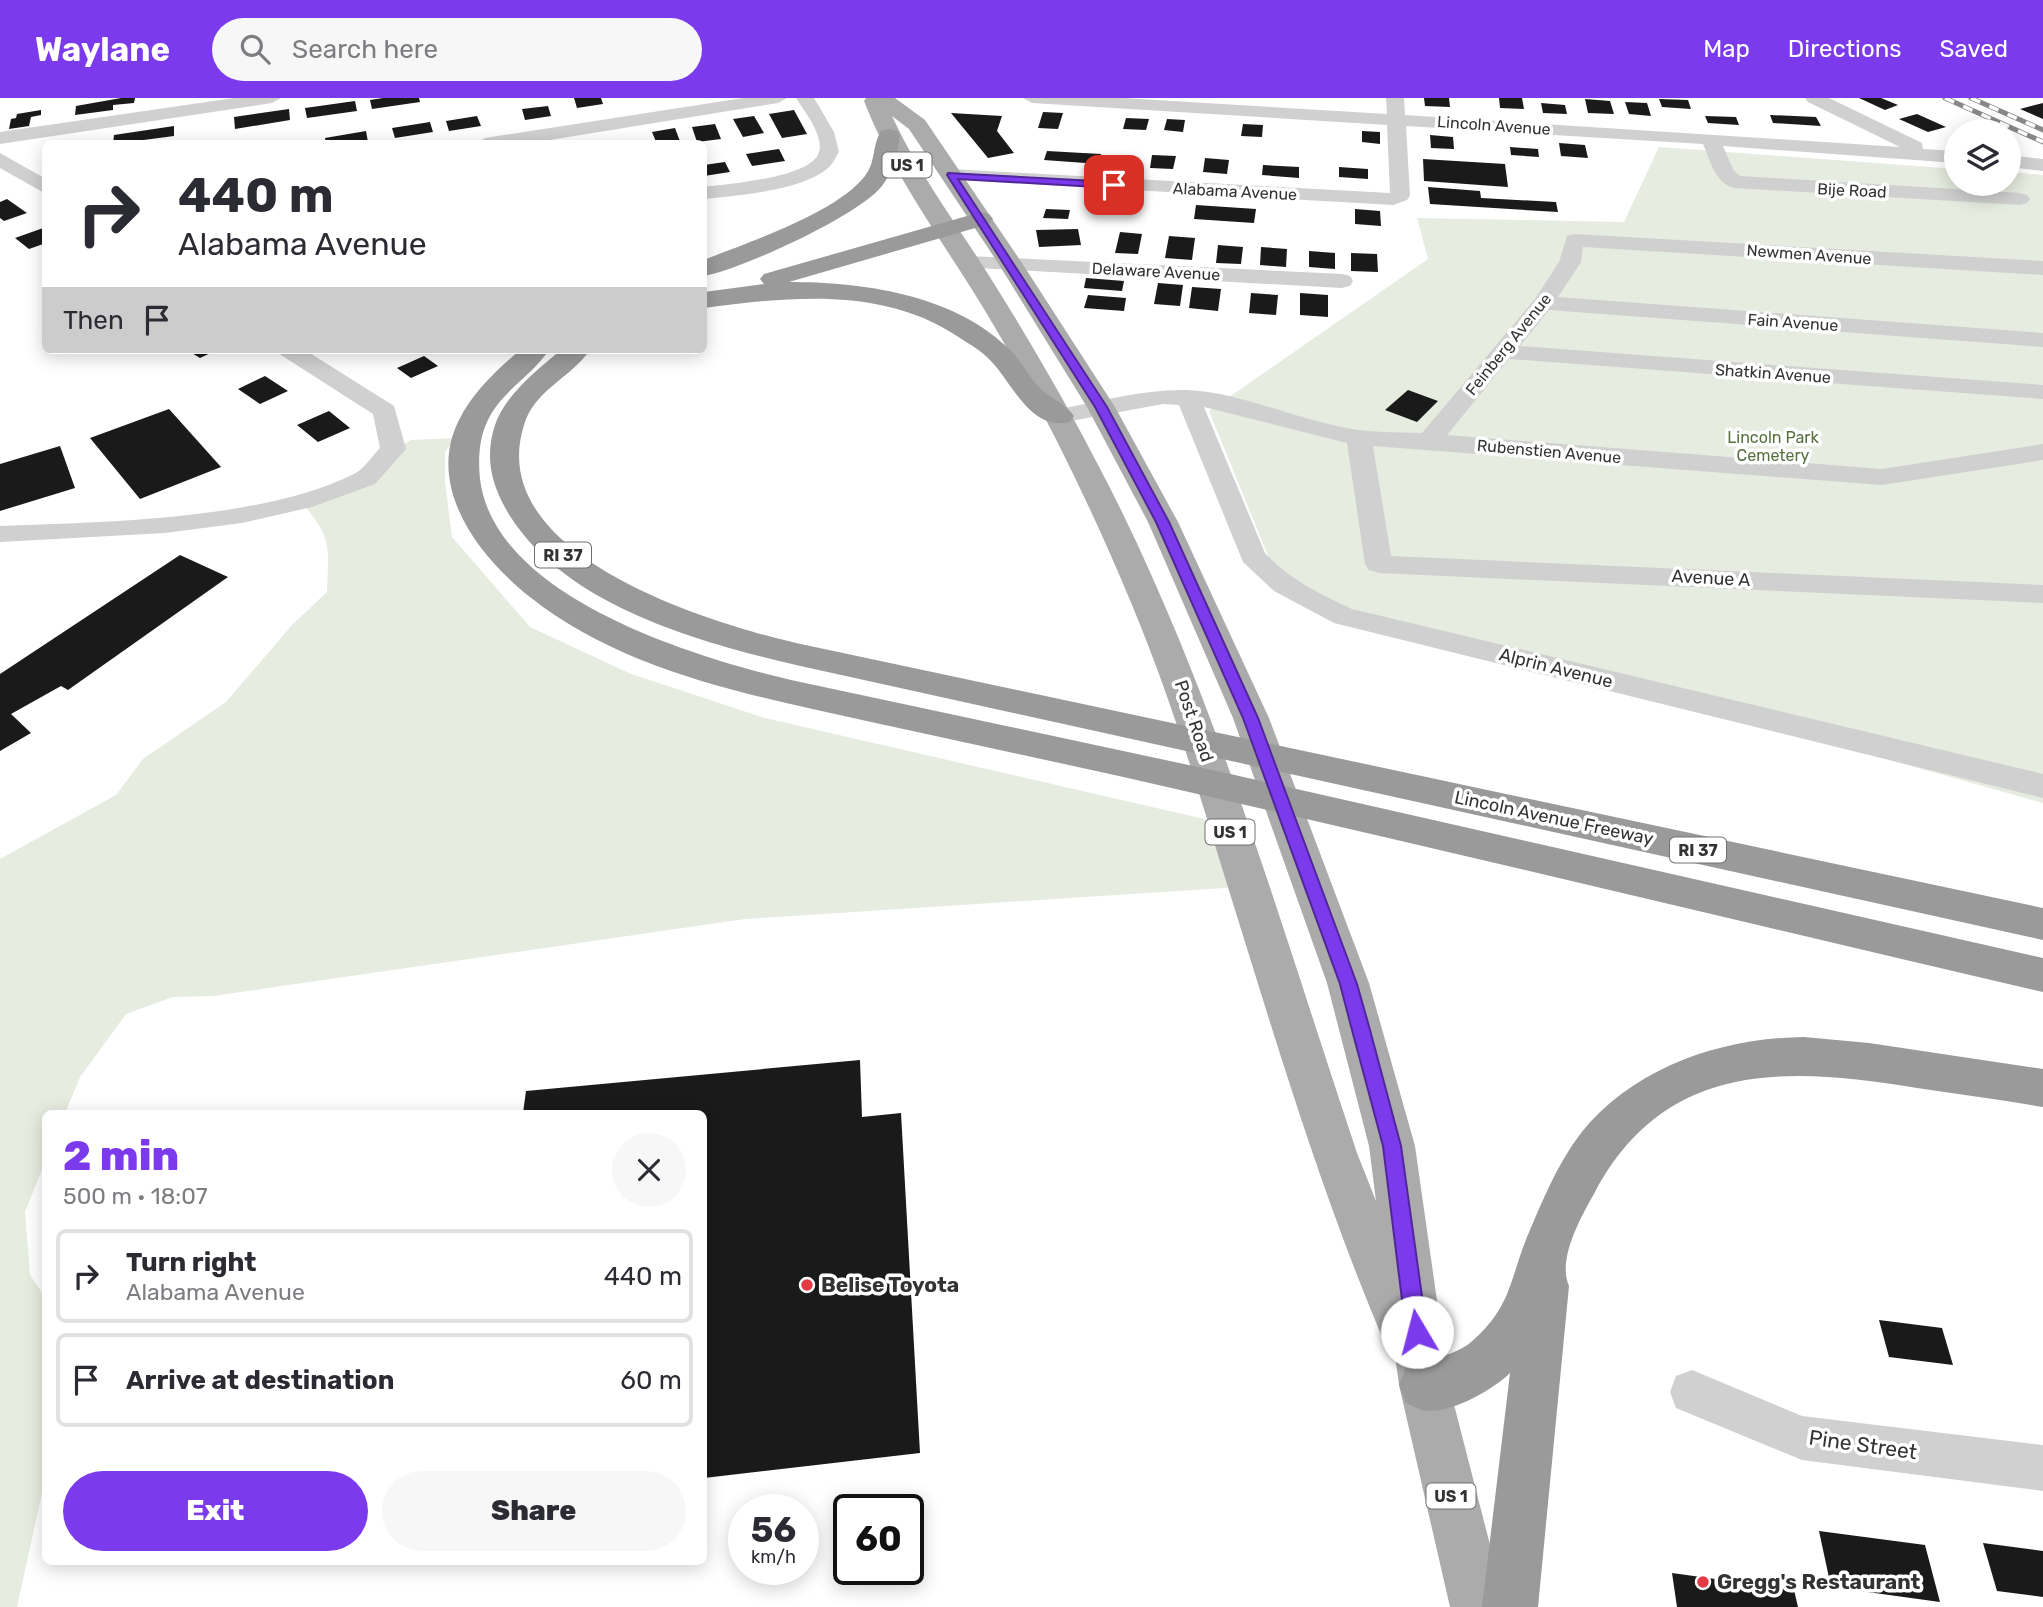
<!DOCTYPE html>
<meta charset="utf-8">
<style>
:root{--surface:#fff;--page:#f7f7f7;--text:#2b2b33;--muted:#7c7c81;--line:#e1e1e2;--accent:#7c3aed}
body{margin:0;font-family:Rubik,sans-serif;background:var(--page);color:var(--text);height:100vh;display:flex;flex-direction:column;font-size:26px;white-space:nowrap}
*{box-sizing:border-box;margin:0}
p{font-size:23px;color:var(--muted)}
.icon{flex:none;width:38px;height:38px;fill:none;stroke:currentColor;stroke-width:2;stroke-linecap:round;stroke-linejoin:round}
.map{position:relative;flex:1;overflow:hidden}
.sheet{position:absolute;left:42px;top:1012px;width:665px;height:455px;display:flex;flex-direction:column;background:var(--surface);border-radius:10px;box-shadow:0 4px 18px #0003}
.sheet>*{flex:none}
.hud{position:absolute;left:42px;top:42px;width:665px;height:214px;border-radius:10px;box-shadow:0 4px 18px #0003;background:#fff;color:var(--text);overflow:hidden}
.tools{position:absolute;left:1944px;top:21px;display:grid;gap:14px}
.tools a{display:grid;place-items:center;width:77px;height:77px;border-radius:50%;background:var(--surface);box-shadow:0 4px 18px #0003;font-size:35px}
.speed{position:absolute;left:728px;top:1396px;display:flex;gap:14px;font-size:35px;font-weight:700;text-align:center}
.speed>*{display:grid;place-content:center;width:91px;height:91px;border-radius:50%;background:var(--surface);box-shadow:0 4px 18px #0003;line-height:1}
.speed small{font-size:18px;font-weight:400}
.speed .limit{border:4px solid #111;border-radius:10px;background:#fff;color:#111}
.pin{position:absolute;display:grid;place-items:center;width:60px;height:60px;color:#fff;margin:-30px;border-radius:14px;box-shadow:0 4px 10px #0006}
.me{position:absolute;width:77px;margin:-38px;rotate:352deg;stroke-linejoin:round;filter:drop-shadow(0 0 5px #0008)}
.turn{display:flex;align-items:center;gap:24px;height:147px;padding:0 21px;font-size:32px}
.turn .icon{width:91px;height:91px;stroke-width:2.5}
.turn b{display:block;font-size:49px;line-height:60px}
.then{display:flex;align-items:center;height:66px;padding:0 21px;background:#0003;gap:14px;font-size:26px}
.round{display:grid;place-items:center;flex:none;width:74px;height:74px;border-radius:37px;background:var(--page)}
.head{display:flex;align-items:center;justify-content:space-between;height:119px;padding:0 21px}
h1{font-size:42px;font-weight:800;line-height:52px;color:var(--accent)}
.cta{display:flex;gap:14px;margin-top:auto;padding:14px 21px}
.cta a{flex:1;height:80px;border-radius:42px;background:var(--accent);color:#fff;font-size:28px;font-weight:800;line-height:80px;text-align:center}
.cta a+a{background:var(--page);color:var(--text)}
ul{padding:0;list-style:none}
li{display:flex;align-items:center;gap:21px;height:94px;margin:0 14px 10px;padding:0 7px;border:4px solid var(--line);border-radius:10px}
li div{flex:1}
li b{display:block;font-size:26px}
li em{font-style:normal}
header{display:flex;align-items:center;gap:42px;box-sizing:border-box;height:98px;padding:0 35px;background:var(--accent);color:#fff}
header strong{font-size:33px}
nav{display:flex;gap:38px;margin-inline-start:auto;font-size:24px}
.search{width:490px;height:63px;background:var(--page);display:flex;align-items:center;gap:18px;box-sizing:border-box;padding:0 24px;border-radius:38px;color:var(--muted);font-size:26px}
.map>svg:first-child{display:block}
.green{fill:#e6ecdf}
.building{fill:#1a1a1a}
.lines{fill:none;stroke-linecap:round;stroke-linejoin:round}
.minor{fill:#d0d0d0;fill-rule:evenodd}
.major{fill:#ababab;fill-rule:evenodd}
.highway{fill:#9a9a9a;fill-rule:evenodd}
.rail-casing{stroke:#888;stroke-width:5}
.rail{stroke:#fff;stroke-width:3.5;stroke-dasharray:10;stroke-linecap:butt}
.route{fill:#7c3aed;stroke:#51269a;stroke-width:2}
.poi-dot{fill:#e63946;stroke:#fff;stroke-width:2.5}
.labels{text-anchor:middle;stroke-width:7;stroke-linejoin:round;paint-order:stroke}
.far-street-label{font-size:16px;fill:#333;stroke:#fff}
.shield{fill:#fff;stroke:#707070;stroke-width:2}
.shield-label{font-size:16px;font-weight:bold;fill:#333}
.far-park-label{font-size:16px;fill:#56703f;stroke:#fff}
.street-label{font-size:18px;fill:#333;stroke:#fff}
.near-poi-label{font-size:21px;font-weight:bold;fill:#333;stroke:#fff;text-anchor:start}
.near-street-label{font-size:21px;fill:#333;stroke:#fff}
</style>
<header>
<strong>Waylane</strong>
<div class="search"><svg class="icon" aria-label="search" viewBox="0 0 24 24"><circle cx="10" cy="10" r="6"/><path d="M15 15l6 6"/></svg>Search here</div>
<nav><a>Map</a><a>Directions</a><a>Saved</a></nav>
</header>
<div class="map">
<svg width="2043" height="1509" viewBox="0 0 2043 1509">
<rect width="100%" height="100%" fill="#fff"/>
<path class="green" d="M1659,49L1956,71V86H2009V74L2043,77V705L1327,504L1271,465L1209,313L1428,161L1417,120L1624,124Z
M455,340L445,354V384L452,439L530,529L631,576L765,620L1213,723L1239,789L745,821L213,898L173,899L126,916L80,979L65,1015H46L45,1064L25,1114L30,1177L45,1199V1381L17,1509H0V761L116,697L143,661L226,604L293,526L327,494C329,444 332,441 300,402L357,380L382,357L411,342Z"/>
<path class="building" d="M121,0H135L134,5L113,7V12L75,17L76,8Z
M383,0H419L420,4L372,11L370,2Z
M574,0H601L603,6L577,10Z
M1424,0H1449L1450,9L1425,8Z
M1499,0H1522L1524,11L1500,10Z
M1859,0H1881L1898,7L1885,12Z
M1585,1L1610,3L1614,16L1588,15Z
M1659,1L1688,2L1691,11L1662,9Z
M355,3L357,13L307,20L305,10Z
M1625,4L1647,5L1651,18L1629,16Z
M1541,5L1565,7L1567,16L1543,15Z
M2043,5V21L2020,11Z
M548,8L551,18L525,22L522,11Z
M289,11L290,22L235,31L234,19Z
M41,12V17L31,19L29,28L9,31L11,21L16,20L17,16Z
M794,12L807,36L782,40L769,16Z
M1043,14L1063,15L1058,31L1038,30Z
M951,15L1002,18L997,33L1014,55L988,60Z
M1917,16L1946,29L1928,34L1899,21Z
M1770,17L1816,19L1821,28L1773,25Z
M477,18L481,28L449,33L446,23Z
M754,18L764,35L743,39L733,21Z
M1705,18L1736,19L1739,27L1708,25Z
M1126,20L1149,21L1146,32L1123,31Z
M1167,21L1185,22L1183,34L1164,32Z
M430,24L433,34L395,40L392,30Z
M715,26L721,41L697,44L692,29Z
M1243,26L1263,27L1262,39L1241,38Z
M174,28V38L113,46L114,37Z
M675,30L681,46H657L652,34Z
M366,33L368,44L326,46L325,40Z
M1362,33L1380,34V46L1362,44Z
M1430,37L1453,39L1454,51L1431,50Z
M1559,45L1585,47L1588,60L1561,58Z
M1510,49L1538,51L1539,59L1511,57Z
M779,51L785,63L752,68L746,56Z
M1047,53L1101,56L1099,66L1044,62Z
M1152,57L1176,58L1173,71L1150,70Z
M1205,60L1229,62L1227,76L1203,74Z
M1423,61L1505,66L1508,89L1424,83Z
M725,64L730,74L704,78V67Z
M1263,67L1299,69V80L1262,77Z
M1339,69L1368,71V81L1339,79Z
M1428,89L1480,93L1481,100L1556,104L1558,114L1430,106Z
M7,101L27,115L4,123L0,120V104Z
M1196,107L1256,111L1254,125L1194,121Z
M1046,111L1070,112L1068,121L1043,120Z
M1355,111L1380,113L1381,128L1355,126Z
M46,129V145L29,151L15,140Z
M1078,131L1081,147L1039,149L1036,132Z
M1120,134L1142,136L1138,156L1115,155Z
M1169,138L1195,140L1192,162L1165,160Z
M1218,147L1243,149L1241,166L1216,165Z
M1261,149L1287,151L1286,169L1260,167Z
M1309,153L1335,155V171L1309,169Z
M1351,155L1377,156L1378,174L1351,173Z
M1086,180L1124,183L1122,193L1084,190Z
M1158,185L1183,187L1180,208L1154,206Z
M1192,189L1221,191L1218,213L1189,210Z
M1251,195L1278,197L1276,217L1249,215Z
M1300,195L1328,197V219L1300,217Z
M1088,197L1126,200L1124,213L1084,210Z
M187,252H217L200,260Z
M424,258L438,268L411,280L397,270Z
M265,278L288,293L260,306L238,291Z
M1408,292L1438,303L1417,324L1385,312Z
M169,311L221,369L140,401L90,340Z
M329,313L350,330L318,344L297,327Z
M60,348L75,390L0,413V366Z
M180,457L228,479L68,592L61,588L11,616L31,635L0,653V576Z
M860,962L862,1019L901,1015L920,1355L704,1380V1015H523L526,993Z
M1879,1222L1942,1230L1953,1267L1889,1259Z
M1819,1433L1925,1447L1940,1504L1831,1489Z
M1983,1445L2043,1453V1499L1997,1493Z
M1672,1475L1794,1492L1798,1509H1677Z"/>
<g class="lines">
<path class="minor" d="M234,0H281L272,5L0,46V34Z
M743,0H787L778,5L525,46H476L485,40Z
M796,0H814L834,34L839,54C836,58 834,64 830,68C807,92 736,98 704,101V89C727,86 812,80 819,54C824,37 804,13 796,0Z
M1023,0H1123L1387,16L1386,0H1404L1405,17L1900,49L1808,4L1805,0H1829L1922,45L1923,51L1956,53V65L1723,48L1734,73L1740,78L2020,95L2027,97L2030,101L2027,105L2020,107L1734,90C1715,85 1710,62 1703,46L1406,28L1410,98L1407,102L1393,107L944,81L941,77L944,73L951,71L1390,95L1387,27L1032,5Z
M0,55L46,81V96L0,70Z
M2009,57L2043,61V73L2009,69Z
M1574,136L2043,163V177L1583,149L1581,164L1558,199L2043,235V249L1549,212L1520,248L2043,287V301L1509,261L1447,337L1882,371L2043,346V362L1882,387L1373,348L1391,458L2043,487V505L1379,475L1369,472L1365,466L1347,345L1204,309L1265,455C1290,482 1320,496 1352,511L2043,676V700L1334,525L1274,493L1243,464L1179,307L1163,306L1060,325L1051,323L1048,318L1051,313L1060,311C1101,303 1144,291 1187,292C1236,294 1289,318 1337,328C1365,335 1394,334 1422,335L1535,201L1559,164L1567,138Z
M969,158L1342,176L1350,178L1353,183L1350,188L1342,190L961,169L958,164L961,159Z
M277,252H305L394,308L406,351L375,386L312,409L242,425L165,435L0,444V428C103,424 262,422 354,376C364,371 372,358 380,350L373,316L281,257Z
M1692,1272L1802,1318L2043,1347V1393L1802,1362L1676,1310L1670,1294L1676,1278Z"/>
<path class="major" d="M866,0H895L925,22L1022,165L1115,309L1178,424L1269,620L1369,885L1415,1048L1449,1287L1506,1509H1450L1399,1287L1394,1250L1385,1246C1319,1091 1272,930 1222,770C1195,681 1168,593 1132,507C1091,408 1044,312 990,221C948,150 894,80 864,3ZM892,18L909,31L998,165L1087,309L1148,424L1233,620L1327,885L1369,1048L1376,1103L1357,1055C1285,840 1222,619 1122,414C1083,335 1040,259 993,184C959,129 919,77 892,18Z"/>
<path class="highway" d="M889,31L897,33L900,38C897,58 894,72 882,88C858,118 742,171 704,178V162C748,144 835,116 865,78C876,64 872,47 881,33Z
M981,114L989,116L993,121L989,126L789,184C862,184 951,196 1007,249C1021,261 1028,279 1041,291C1051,301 1066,306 1074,318L1070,324C1031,334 1013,286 991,263C982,253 969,246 957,238C882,188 787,199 704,210V194L764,186L760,181L764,176Z
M520,252H549C531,279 501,293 487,324C479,341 478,362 480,381C494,499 694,559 791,582L1226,675L2043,860V894C1735,822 1427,748 1119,678C1033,659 948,641 862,622C749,597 623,573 530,499C479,459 425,389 459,322C473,294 496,273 520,252Z
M561,252H590C571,280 534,292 524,327C483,456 706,524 796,545L2043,810V842L796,567C698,544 567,508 510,418C492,389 484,361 495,327C505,297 537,272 561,252Z
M1804,939L1869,945L2043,971V1009C2001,1002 1959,996 1917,990C1788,969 1666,961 1595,1094C1581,1119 1557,1161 1569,1188L1538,1509H1482L1510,1275C1493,1292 1447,1318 1422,1312C1417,1310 1411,1307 1406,1305L1399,1287L1406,1269C1428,1260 1450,1260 1470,1245C1511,1210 1509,1184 1527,1139C1542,1104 1557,1066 1581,1035C1634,969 1721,940 1804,939Z"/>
<defs>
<path id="rail" d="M1945,0L2043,44
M1971,0L2043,32"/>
</defs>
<use href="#rail" class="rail-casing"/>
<use href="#rail" class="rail"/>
</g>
<path class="route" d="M948,75L1114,84L1119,87L1114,90L958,81L1107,309L1169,424L1258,620L1357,886L1370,932L1401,1048L1427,1234L1424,1241L1417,1244L1409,1241L1406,1234L1383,1048L1352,932L1340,886L1243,620L1156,424L1095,309L947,77Z"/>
<g class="poi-dot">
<circle cx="807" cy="1187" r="7"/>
<circle cx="1703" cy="1484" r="7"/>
</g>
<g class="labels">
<g class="far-street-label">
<text transform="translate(1494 27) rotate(4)" y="6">Lincoln Avenue</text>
<text transform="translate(1852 92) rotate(3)" y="6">Bije Road</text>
<text transform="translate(1235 93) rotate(3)" y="6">Alabama Avenue</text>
<text transform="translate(1809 156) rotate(4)" y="6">Newmen Avenue</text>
<text transform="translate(1156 173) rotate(3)" y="6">Delaware Avenue</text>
<text transform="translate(1793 224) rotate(4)" y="6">Fain Avenue</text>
<text transform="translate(1508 246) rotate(-51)" y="6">Feinberg Avenue</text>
<text transform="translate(1773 275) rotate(4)" y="6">Shatkin Avenue</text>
<text transform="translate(1549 353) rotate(5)" y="6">Rubenstien Avenue</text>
</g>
<g class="shield">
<rect x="882.5" y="54.5" width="49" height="25" rx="5"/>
<rect x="535" y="444.5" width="56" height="25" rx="5"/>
<rect x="1205.5" y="721.5" width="49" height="25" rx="5"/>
<rect x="1670" y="739.5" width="56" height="25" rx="5"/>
<rect x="1426.5" y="1385.5" width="49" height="25" rx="5"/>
</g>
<g class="shield-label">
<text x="907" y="73">US 1</text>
<text x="563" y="463">RI 37</text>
<text x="1230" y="740">US 1</text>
<text x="1698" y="758">RI 37</text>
<text x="1451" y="1404">US 1</text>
</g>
<g class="far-park-label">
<text x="1773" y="345">Lincoln Park<tspan x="1773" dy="18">Cemetery</tspan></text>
</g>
<g class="street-label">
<text transform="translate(1711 480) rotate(3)" y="6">Avenue A</text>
<text transform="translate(1556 570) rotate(14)" y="6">Alprin Avenue</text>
<text transform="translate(1194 623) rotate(71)" y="6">Post Road</text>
<text transform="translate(1554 720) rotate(12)" y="6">Lincoln Avenue Freeway</text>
</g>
<g class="near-poi-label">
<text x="821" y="1194">Belise Toyota</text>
<text x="1717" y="1491">Gregg's Restaurant</text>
</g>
<g class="near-street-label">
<text transform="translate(1863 1347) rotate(8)" y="7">Pine Street</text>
</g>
</g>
</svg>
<div class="tools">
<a><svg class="icon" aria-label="layers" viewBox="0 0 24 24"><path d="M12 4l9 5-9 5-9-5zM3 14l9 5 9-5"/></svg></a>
</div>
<div class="speed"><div>56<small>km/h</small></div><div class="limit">60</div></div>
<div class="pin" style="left:1114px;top:87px;background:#d93025"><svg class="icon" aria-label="arrive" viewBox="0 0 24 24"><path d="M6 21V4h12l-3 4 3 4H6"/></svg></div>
<svg class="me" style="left:1417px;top:1234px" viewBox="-20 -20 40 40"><circle r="19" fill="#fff"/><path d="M0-13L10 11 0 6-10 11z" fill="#7c3aed"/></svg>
<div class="hud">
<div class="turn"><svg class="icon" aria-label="right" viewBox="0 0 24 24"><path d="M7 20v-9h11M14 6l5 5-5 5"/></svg><div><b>440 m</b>Alabama Avenue</div></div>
<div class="then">Then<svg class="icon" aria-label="arrive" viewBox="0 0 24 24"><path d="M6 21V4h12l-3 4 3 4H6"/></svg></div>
</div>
<section class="sheet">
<div class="head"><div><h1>2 min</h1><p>500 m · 18:07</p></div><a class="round"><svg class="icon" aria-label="close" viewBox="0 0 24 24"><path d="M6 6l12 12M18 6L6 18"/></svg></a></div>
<ul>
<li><svg class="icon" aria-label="right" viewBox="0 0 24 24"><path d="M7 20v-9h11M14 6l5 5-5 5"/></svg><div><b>Turn right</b><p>Alabama Avenue</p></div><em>440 m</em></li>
<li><svg class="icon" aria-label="arrive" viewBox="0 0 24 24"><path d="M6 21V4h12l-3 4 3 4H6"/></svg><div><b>Arrive at destination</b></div><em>60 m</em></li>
</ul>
<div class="cta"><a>Exit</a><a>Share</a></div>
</section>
</div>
